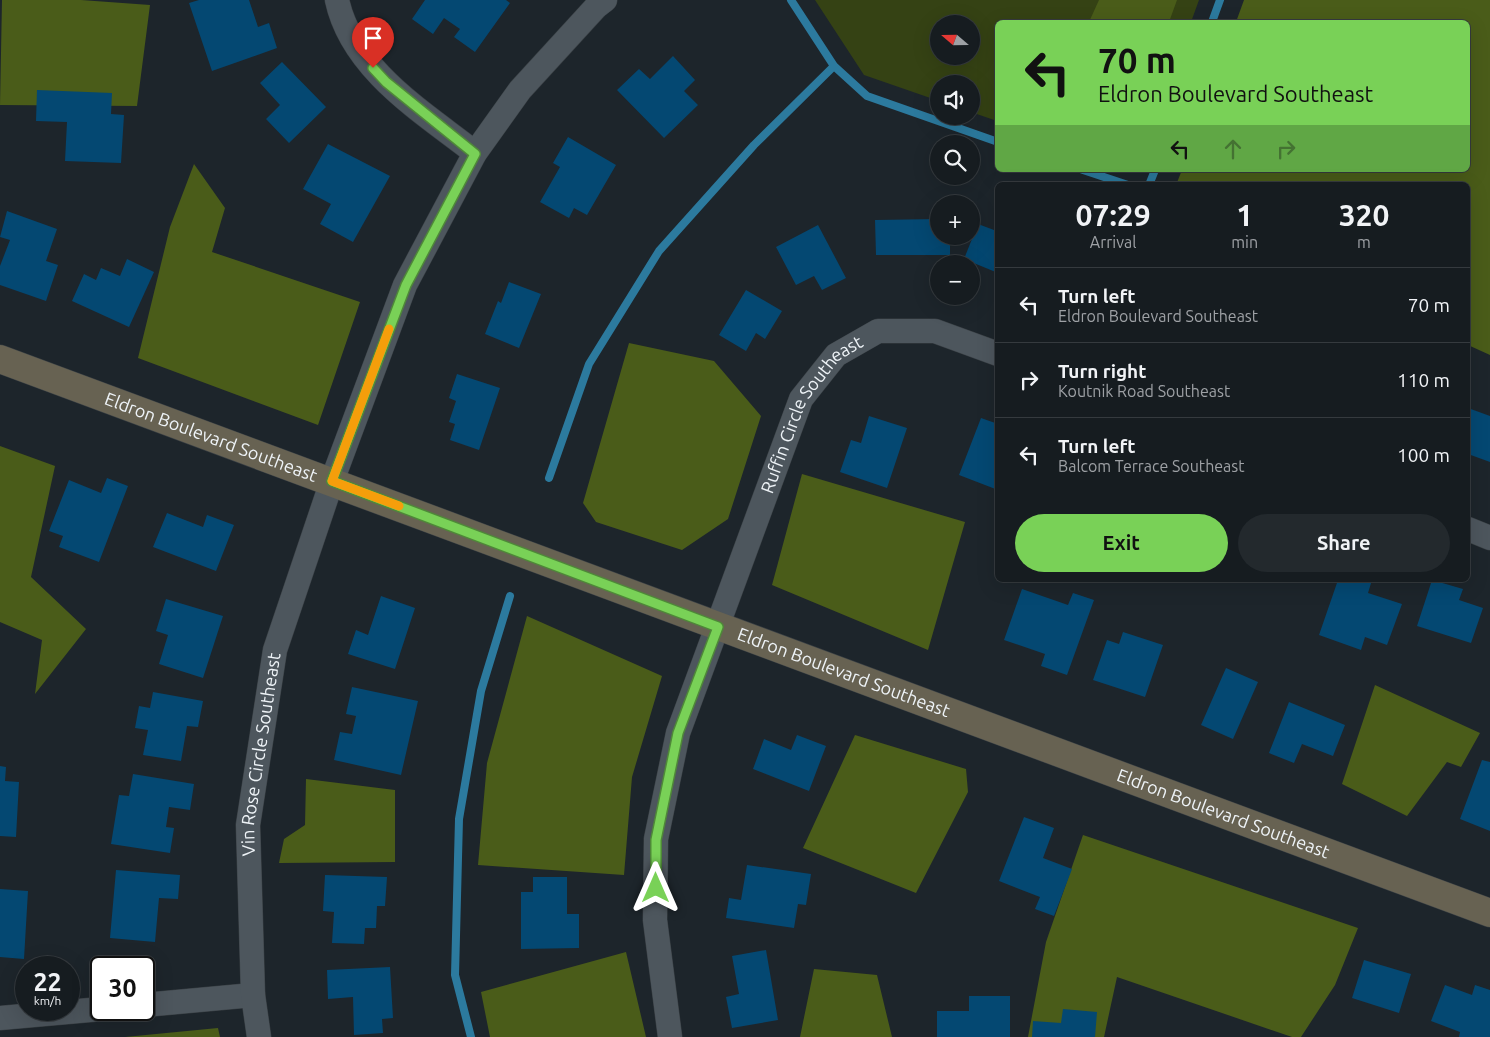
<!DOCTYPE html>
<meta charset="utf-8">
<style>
:root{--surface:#161c20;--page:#23292d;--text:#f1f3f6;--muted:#9ea1a5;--line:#353a3e;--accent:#79d157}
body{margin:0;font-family:Ubuntu,sans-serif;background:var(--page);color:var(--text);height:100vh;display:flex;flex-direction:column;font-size:19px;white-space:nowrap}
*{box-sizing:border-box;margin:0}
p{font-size:16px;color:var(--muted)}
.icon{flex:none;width:28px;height:28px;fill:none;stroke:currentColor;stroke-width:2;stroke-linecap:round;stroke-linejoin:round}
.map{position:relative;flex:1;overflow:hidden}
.drawer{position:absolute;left:995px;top:182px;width:475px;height:400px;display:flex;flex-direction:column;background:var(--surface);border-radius:8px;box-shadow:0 5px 20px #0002,0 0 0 1px var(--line)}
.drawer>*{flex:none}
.top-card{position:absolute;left:995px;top:20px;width:475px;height:152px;border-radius:8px;box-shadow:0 5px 20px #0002,0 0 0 1px var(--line);background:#79d157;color:#111;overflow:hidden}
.needle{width:32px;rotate:290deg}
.controls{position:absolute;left:930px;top:15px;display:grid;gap:10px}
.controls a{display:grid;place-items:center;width:50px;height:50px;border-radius:50%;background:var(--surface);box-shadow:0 5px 20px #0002,0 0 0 1px var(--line);font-size:25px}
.speed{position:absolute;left:15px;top:956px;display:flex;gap:10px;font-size:25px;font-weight:700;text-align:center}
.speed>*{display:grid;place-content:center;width:65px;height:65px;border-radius:50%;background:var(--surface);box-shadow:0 5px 20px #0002,0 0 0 1px var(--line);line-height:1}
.speed small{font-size:12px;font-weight:400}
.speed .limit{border:2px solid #111;border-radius:8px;background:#fff;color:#111}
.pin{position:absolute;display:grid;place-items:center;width:42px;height:42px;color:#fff;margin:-51px -21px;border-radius:50% 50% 50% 0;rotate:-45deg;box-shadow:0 0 5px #0007}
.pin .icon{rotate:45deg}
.me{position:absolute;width:55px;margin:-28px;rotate:0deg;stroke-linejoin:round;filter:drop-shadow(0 0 4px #0008)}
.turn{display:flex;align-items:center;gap:18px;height:105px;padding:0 20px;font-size:22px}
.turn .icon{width:65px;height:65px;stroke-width:2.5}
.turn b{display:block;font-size:35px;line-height:42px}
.lanes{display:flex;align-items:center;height:48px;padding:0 20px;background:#0003;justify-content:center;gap:25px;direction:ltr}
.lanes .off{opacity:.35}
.eta{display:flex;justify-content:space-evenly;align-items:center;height:85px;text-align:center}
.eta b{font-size:30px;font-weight:700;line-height:35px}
.primary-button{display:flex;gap:10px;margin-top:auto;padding:10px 20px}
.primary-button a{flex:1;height:58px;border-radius:30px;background:var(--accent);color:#111;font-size:20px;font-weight:700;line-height:58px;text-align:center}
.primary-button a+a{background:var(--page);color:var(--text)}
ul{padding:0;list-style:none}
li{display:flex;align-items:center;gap:15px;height:75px;padding:0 20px;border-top:1px solid var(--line)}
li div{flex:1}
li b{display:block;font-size:19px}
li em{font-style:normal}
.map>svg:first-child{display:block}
.green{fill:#354214;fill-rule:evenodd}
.forest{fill:#4a5c19}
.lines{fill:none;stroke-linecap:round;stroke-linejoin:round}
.stream{stroke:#2c7a9e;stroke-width:8}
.building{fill:#044872}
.street-casing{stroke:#3a4045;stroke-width:25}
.secondary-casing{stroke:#3a4045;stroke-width:29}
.street{stroke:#4d565d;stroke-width:24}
.secondary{stroke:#676252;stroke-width:28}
.route-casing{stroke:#4f8839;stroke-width:12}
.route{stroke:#79d157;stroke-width:9}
.slow{stroke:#f59e0b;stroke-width:9}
.labels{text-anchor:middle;stroke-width:5;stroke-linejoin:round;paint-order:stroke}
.street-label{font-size:18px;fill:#eef3f7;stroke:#1d252b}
</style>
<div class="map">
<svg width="1490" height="1037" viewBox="0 0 1490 1037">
<rect width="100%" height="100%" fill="#1d252b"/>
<path class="green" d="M815,0H1199L1191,22H998L997,121L971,112V84H939V101L864,75ZM939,24H971V56H939Z"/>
<path class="forest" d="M2,0H81L150,5L137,106L0,105Z
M1099,0H1177L1169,22H1089Z
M1244,0H1490V355L1468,345V185H1176L1182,170H1468V22H1236Z
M194,164L225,208L212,252L360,302L318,425L138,358L170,227Z
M629,343L714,361L761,416L728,519L682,550L596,522L583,503Z
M0,446L55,466L31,577L86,629L35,694L42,640L0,622Z
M802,474L965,522L928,650L772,585Z
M527,616L662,676L632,777L624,875L478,865L487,763Z
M1375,685L1480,733L1461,767L1447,762L1407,816L1342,784Z
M855,735L966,769L968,792L916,893L803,848Z
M306,779L395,790V862L279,863L284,839L305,825Z
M1083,835L1358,928L1335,985L1301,1037H1292L1117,977L1104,1037H1028L1046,942Z
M626,952L646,1037H490L481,992Z
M814,969L877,975L892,1037H800Z
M218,1028L220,1037H125Z"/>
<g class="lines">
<path class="stream" d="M791,0L834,66L867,96L998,142
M1212,22L1220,0
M1083,170L1128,185
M1149,185L1155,170
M549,478L589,364L659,251L754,145L834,66
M471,1037L455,975L459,819L481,691L510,596"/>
</g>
<path class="building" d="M199,0H249L258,27L269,23L277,48L212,71L189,3Z
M425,0H506L510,3L475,52L454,37L460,29L444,18L433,34L412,19Z
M673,56L695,80L684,91L698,105L664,138L617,90L639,69L650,79Z
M282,62L326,107L289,143L266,119L280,105L260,83Z
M37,90L112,93L111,114L124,115L121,163L65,161L67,122L36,121Z
M568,137L616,165L587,215L574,208L569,218L540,202L560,167L553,163Z
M328,144L390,176L353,242L320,224L331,204L303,189Z
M7,211L57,229L46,261L58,265L46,301L0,285V266L10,240L0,237Z
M939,219V236H950V255H876L875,220Z
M998,223V273L964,259L978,224L994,230Z
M818,225L846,278L822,290L814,276L796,285L776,247Z
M127,259L154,272L129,327L72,301L84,274L96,280L101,268L120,276Z
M509,282L541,294L519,348L485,334L498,301L501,303Z
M746,290L782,311L765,339L756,333L746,351L719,335Z
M457,374L500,388L479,450L450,440L455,424L449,422L456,401L449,398Z
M1468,408L1490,416V462L1468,454Z
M869,416L907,428L887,488L840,472L851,440L861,443Z
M981,418L998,424V490L959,475Z
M107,478L128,486L99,562L59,547L63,536L49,531L69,480L101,493Z
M167,513L203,527L207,515L234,525L216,571L153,547Z
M1338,580H1372L1368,593L1402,604L1387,645L1365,637L1361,650L1319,635Z
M1432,580L1463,589L1459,600L1483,608L1471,643L1417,626Z
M1022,589L1068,605L1073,593L1094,600L1067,675L1041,666L1045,654L1004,640Z
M381,596L415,608L395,669L348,654L356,630L368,635Z
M166,599L223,616L203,678L159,664L168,635L156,631Z
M1123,632L1163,645L1145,697L1093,680L1107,640L1119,644Z
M1226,668L1258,682L1233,739L1201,725Z
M352,687L418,701L401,775L334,760L340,732L352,734L356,716L346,714Z
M153,692L203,701L198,727L187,726L181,761L143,755L148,730L135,728L139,706L150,708Z
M1289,702L1345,725L1333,756L1302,744L1294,763L1269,753Z
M797,735L826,746L809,791L753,769L764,739L791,750Z
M1482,760L1490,762V831L1460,819Z
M0,766L6,767L5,781L19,782L16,837L0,836Z
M133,774L194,784L190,810L169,807L166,827L174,828L170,853L111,844L119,795L129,796Z
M1024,817L1054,828L1043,858L1072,869L1054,916L1035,909L1040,897L999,881Z
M747,865L811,874L806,905L798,904L794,928L726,918L729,898L741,900Z
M116,870L180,875L178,899L159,898L155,942L110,938Z
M325,875L387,877L385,906H377L376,928H365L364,944L332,943L334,912L323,911Z
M533,877H567V914H579V948L521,949V892H533Z
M0,889L28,891L24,959L0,957Z
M766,950L778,1020L732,1028L726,997L739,994L732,956Z
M1364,960L1411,974L1399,1013L1352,998Z
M390,967L393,1018L382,1019L383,1033L354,1035L353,997L328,999L327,970Z
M1445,985L1472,995L1475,985L1490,990V1037H1459L1460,1032L1431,1021Z
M969,996H1010V1037H937V1011H969Z
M1063,1009L1097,1012L1095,1037H1032L1033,1021L1061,1023Z"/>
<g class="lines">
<defs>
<g id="street">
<path d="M337,0C352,70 423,112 475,153"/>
<path d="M1468,529L1490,538"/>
<path d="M144,1005L253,995"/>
<path d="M0,1018L101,1009"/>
<path id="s1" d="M259,1037L253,995L248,825L275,650L332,481L405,285L475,153L520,90L596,7L605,0"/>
<path id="s2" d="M670,1037L655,920L656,839L678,733L801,399L836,355L878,331H935L998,354"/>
</g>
<g id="secondary">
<path id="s3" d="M0,359L1490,913"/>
</g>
</defs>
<use href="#street" class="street-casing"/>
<use href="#secondary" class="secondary-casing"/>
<use href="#street" class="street"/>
<use href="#secondary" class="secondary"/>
</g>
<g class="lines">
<defs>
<path id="route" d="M373,68L386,82L475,154L406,285L332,481L718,627L678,733L656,840V888"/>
</defs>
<use href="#route" class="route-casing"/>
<use href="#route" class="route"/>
<path class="slow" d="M389,329L332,481L399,506"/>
</g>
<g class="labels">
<g class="street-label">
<text dy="6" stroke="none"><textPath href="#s2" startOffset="656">Ruffin Circle Southeast</textPath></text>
<text dy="6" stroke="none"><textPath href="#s3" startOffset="225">Eldron Boulevard Southeast</textPath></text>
<text dy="6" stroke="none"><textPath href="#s3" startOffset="900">Eldron Boulevard Southeast</textPath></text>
<text dy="6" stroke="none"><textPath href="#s1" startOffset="284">Vin Rose Circle Southeast</textPath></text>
<text dy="6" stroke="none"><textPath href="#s3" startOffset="1305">Eldron Boulevard Southeast</textPath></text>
</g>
</g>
</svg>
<div class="controls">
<a><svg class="needle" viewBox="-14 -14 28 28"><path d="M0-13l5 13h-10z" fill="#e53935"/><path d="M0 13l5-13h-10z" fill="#9ea1a5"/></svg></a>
<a><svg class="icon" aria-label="sound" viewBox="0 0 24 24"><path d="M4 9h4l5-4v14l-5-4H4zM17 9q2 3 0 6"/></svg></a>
<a><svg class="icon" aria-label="search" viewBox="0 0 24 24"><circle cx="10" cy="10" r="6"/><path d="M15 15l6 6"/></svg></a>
<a>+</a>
<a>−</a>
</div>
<div class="speed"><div>22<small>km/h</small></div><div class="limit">30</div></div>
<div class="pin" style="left:373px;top:68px;background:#d93025"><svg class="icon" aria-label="arrive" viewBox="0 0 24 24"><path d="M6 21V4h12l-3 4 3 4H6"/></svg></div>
<svg class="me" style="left:656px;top:888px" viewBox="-20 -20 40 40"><path d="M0-17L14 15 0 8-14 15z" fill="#79d157" stroke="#fff" stroke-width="4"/></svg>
<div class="top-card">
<div class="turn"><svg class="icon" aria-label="left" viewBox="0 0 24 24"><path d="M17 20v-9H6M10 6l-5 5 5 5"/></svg><div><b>70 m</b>Eldron Boulevard Southeast</div></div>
<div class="lanes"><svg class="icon" aria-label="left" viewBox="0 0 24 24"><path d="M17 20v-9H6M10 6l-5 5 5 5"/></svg><svg class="icon off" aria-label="ahead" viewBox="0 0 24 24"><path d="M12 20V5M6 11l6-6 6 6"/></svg><svg class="icon off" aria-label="right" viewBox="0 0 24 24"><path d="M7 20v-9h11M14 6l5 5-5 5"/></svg></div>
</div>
<section class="drawer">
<div class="eta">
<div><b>07:29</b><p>Arrival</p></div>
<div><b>1</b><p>min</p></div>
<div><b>320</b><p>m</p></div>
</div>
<ul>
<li><svg class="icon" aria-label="left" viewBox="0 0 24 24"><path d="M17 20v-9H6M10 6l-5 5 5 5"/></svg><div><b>Turn left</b><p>Eldron Boulevard Southeast</p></div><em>70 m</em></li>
<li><svg class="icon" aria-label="right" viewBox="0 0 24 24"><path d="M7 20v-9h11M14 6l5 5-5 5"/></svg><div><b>Turn right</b><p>Koutnik Road Southeast</p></div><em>110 m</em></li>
<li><svg class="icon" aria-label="left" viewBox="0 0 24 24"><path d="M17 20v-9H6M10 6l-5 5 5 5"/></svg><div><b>Turn left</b><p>Balcom Terrace Southeast</p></div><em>100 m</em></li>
</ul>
<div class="primary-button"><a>Exit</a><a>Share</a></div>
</section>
</div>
